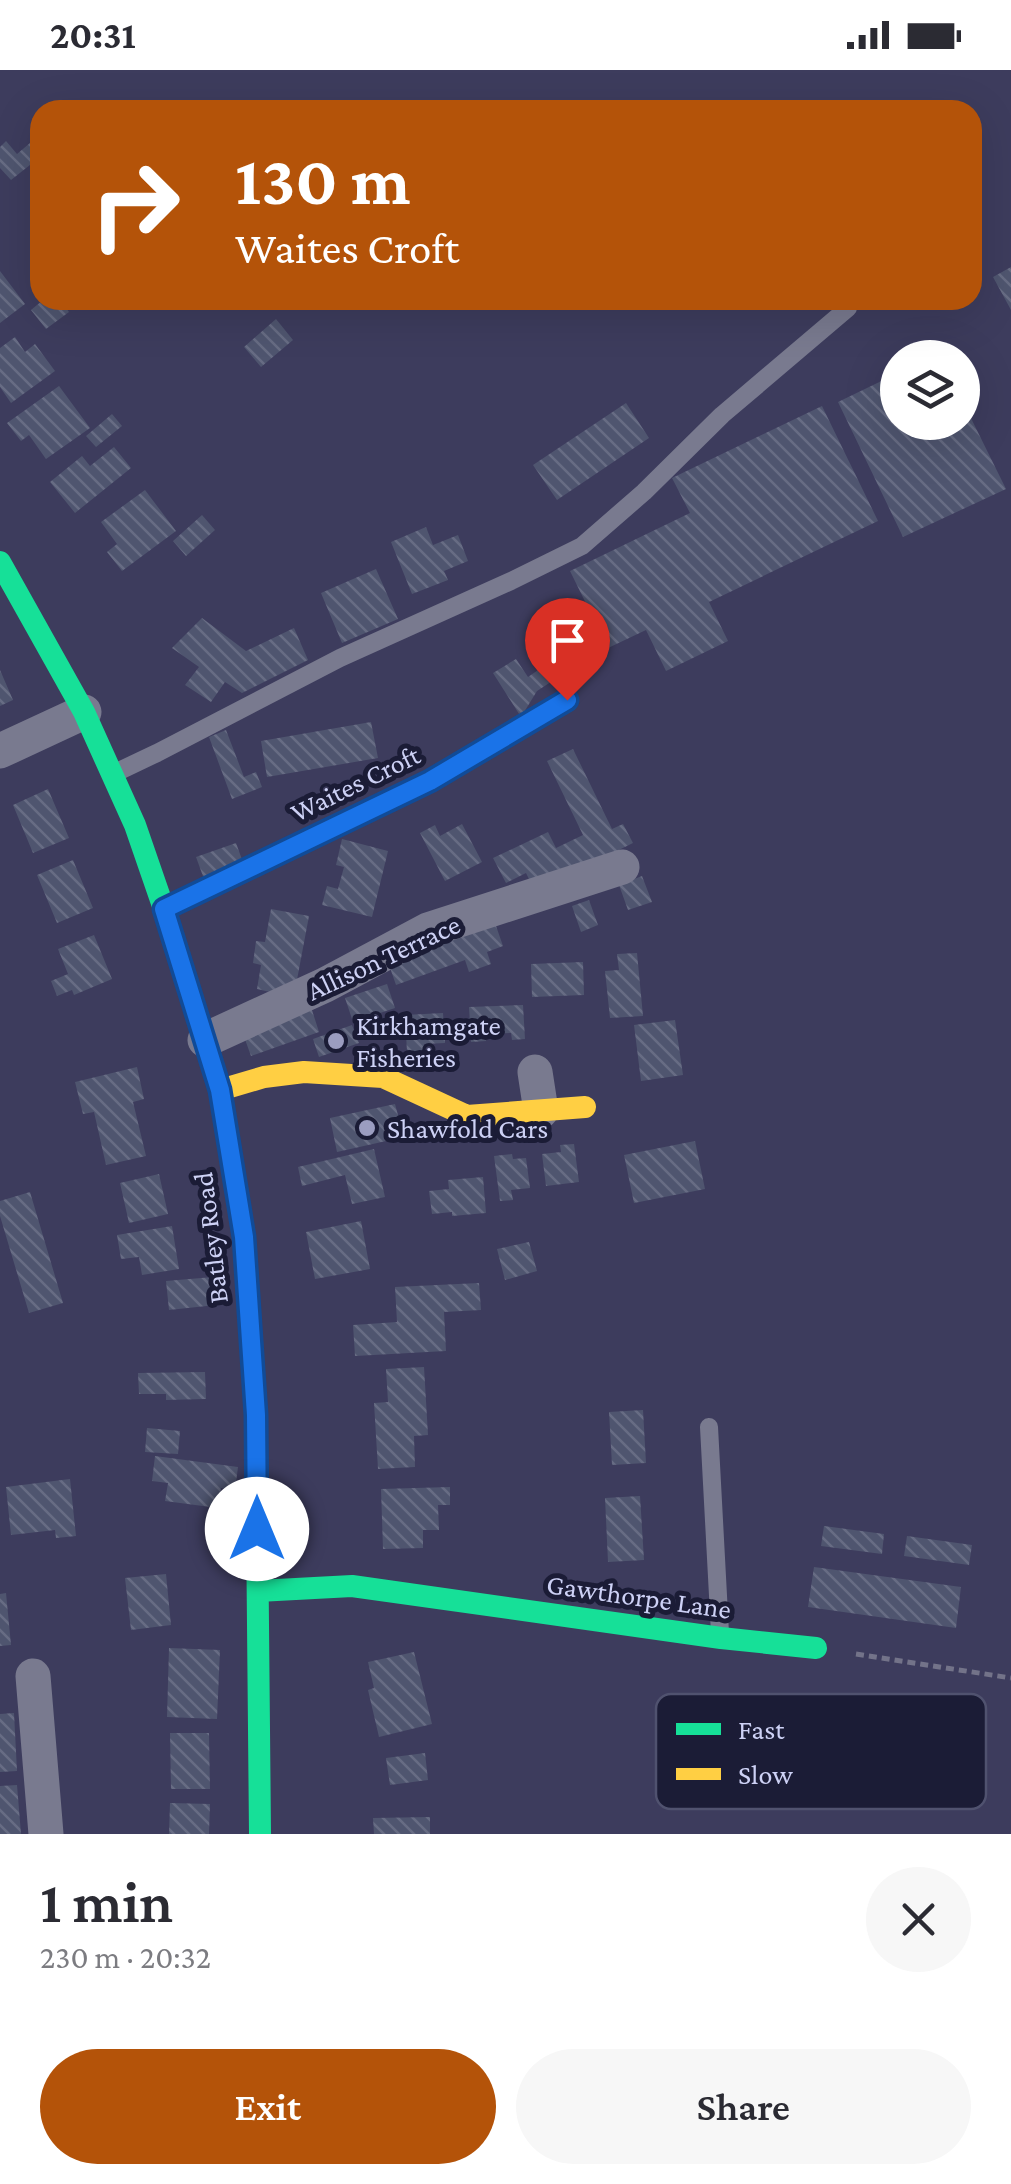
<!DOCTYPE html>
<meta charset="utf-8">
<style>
:root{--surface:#fff;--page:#f7f7f7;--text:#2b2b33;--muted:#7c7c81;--accent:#b45309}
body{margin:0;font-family:"Crimson Pro",serif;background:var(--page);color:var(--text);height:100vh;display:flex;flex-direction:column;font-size:38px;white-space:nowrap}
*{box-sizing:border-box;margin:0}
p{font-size:32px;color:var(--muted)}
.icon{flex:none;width:55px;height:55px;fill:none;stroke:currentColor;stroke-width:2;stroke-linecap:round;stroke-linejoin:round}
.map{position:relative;height:1764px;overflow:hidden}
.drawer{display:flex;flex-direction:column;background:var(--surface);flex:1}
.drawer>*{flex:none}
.top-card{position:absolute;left:30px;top:30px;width:952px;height:210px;border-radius:30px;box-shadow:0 10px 40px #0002;background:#b45309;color:#fff;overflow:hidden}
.buttons{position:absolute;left:880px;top:270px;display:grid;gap:20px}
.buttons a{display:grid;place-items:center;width:100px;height:100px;border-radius:50%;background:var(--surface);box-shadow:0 10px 40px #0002;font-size:50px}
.pin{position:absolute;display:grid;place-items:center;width:85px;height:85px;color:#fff;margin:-102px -42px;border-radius:50% 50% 50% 0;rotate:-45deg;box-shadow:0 0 10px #0007}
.pin .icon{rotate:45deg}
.me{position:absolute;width:110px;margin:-55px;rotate:0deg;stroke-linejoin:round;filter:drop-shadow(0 0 8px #0008)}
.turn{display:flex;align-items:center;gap:35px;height:210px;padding:0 40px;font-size:45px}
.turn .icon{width:130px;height:130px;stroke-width:2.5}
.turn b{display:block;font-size:70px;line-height:85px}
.round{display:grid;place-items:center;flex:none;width:105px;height:105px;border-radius:52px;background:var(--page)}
.head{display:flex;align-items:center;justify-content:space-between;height:170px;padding:0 40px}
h1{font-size:60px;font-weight:600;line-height:75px}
.action{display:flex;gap:20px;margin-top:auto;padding:20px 40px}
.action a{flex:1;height:115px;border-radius:60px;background:var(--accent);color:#fff;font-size:40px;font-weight:600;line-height:115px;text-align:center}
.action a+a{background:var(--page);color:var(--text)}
.status{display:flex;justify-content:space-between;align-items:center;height:70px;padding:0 50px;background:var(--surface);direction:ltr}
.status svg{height:28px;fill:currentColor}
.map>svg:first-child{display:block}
.building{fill:url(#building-back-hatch)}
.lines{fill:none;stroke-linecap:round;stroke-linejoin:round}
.path{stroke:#737389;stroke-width:5;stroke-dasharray:8 5;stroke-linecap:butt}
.lane{stroke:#797a8f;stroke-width:18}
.street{stroke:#797a8f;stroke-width:35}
.fast{stroke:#16e098;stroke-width:22}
.slow{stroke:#ffcf43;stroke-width:22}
.route-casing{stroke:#114b97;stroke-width:25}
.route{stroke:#1a73e8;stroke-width:18}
.poi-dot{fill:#9b9dc0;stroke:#1b1c36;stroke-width:4}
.labels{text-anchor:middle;stroke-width:10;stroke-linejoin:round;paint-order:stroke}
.street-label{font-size:28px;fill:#cdd1f5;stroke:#1b1c36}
.poi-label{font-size:28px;fill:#cdd1f5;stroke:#1b1c36;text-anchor:start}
.key{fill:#1b1c36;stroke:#50526f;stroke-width:2.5}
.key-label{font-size:28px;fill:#cdd1f5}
</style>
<div class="status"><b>20:31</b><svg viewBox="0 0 49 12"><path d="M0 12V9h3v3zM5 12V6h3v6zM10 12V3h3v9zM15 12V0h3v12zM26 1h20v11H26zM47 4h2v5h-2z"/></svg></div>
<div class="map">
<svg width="1011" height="1764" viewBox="0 0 1011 1764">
<defs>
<pattern id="building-back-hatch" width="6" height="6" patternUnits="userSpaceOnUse" patternTransform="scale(2.5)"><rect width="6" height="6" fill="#4f556f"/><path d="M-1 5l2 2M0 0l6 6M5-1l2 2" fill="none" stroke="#676c84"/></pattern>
</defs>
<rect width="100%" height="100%" fill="#3d3c5d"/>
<path class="building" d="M6,71L17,84L30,73L40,84V87L11,110L0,98V77Z
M1011,197V240L993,207Z
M0,201L25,234L0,253Z
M43,230H60L69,242L46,259L31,240Z
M276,249L293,270L261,297L244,277Z
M15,267L25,282L35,274L55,301L11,333L0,317V278Z
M898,303V352H962V330L1006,419L903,467L838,332Z
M59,316L90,358L46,389L29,365L21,371L7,353Z
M626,333L649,368L557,430L533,395Z
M822,336L878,451L709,532L728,571L666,601L646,560L608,578L570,501L690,443L672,408Z
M112,344L122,356L96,377L86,366Z
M114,377L131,398L75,443L50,412L82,386L90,396Z
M145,420L176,461L122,501L107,482L117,474L101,452Z
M202,445L215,460L186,486L173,471Z
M426,457L433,475L458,465L468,491L444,501L448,510L412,524L391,472Z
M376,499L398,549L342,573L321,523Z
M202,548L246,581L294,558L308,590L242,623L225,612L211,632L185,615L199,597L172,578Z
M557,587L566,602L537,621L521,647L493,603L516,589L528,607Z
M0,600L13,630L0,636Z
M371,652L378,688L267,707L261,671Z
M226,660L244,707L256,702L262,717L232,729L209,667Z
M573,679L612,759L623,754L633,773L552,813L533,817L526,803L506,813L493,788L548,762L556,778L583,765L547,691Z
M48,719L69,768L33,783L13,735Z
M462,754L482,792L445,811L420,763L435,755L440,766Z
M342,769L388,781L372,847L322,835L327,816L338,819L344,797L336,795Z
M236,773L244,795L204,809L196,787Z
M73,790L93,838L57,853L37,805Z
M642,806L652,832L628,840L619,815Z
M589,830L598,855L581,862L572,836Z
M271,839L309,846L296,915L279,924L257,919L261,895L253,893L256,871L265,872Z
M495,853L503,876L487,882L491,894L469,902L465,890L396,915L388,892Z
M94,865L112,909L74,925L72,920L57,926L51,911L68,904L58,879Z
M637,883L643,946L610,948L605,901L619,900L617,884Z
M583,892L584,925L532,927L531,894Z
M387,914L395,938L353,952L345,928Z
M523,935L525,969L512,970L511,963L486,964V971L471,972L469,937Z
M311,937L319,962L251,986L242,961Z
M443,943L445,973L424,974L425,981L407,982L405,945Z
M675,950L683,1005L641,1011L634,955Z
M352,955L359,973L319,987L313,969Z
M137,997L144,1029L133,1032L146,1086L106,1095L94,1042L83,1044L75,1012Z
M395,1034L404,1067L337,1082L330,1048Z
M695,1071L705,1119L634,1133L624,1085Z
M574,1074L579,1112L546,1116L542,1084L561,1082L560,1075Z
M374,1079L385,1127L352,1134L345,1105L302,1116L298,1097Z
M512,1084L513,1089L526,1088L530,1118L511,1120L513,1130L500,1131L494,1086Z
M159,1104L168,1144L129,1153L120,1113Z
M483,1107L486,1143L452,1146V1142L432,1144L429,1121L449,1119L448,1110Z
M30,1122L63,1233L29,1243L0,1146V1131Z
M361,1151L370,1199L315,1209L306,1162Z
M172,1156L179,1199L142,1205L139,1187L121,1189L117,1165Z
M529,1172L537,1201L505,1210L497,1179Z
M213,1207L216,1235L169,1240L166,1211Z
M479,1213L481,1240L444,1242L446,1281L355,1286L353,1255L397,1252L395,1217Z
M424,1297L428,1365L414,1366L415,1397L378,1399L374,1333L388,1332L386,1299Z
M205,1302L206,1329L166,1330V1324H139L138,1303Z
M643,1340L646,1393L612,1395L609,1342Z
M147,1358L180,1361L178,1384L145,1382Z
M155,1386L238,1397L235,1420L221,1418L218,1438L165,1431L168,1413L152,1411Z
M70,1409L76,1466L56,1468L55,1460L11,1465L6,1417Z
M450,1417V1435H438L439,1460H423V1478L383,1479L381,1419Z
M640,1426L644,1490L608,1492L605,1428Z
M824,1456L884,1464L882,1484L821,1476Z
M907,1466L972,1475L969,1495L904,1486Z
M814,1497L961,1517L956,1558L808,1537Z
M166,1504L171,1555L131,1560L125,1508Z
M6,1523L11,1575L0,1576V1524Z
M169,1578L220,1580L217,1649L167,1647Z
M414,1582L432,1654L379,1667L368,1620L374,1618L368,1592Z
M14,1643L17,1701L0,1702V1644Z
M170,1663H209L210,1719H171Z
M425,1683L428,1710L390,1715L386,1688Z
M17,1715L21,1764H0V1716Z
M170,1733L210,1734L209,1764H169Z
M430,1747V1764H374L373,1748Z"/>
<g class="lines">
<path class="path" d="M856,1584L1011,1608"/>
<path class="lane" d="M117,702L157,683L340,588L511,511L582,476L644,422L722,345L848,238
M709,1357L720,1563"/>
<path class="street" d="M0,681L84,642
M205,970L325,915L428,860L622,797
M535,1002L541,1041
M33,1606L46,1764"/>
<path class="fast" d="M0,492L84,642L135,755L164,839L220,1020L244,1167L256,1345L260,1764
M164,839L430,711L567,631
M258,1521L352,1516L721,1568L816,1578"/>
<path class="slow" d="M220,1020L264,1007L304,1002L383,1007L467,1046L585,1037"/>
</g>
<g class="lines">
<defs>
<path id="route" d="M257,1459L256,1345L244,1167L220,1020L164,839L430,711L567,630"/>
</defs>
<use href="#route" class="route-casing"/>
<use href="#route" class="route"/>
</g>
<g class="poi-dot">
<circle cx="336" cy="971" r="10"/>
<circle cx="367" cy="1058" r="10"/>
</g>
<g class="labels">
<g class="street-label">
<text transform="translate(355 713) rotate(-26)" y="10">Waites Croft</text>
<text transform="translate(383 887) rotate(-25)" y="10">Allison Terrace</text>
<text transform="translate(210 1168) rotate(-97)" y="10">Batley Road</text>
<text transform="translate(639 1526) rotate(8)" y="10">Gawthorpe Lane</text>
</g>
<g class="poi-label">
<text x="356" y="965">Kirkhamgate<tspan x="356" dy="32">Fisheries</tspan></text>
<text x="387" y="1068">Shawfold Cars</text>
</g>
</g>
<rect x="656" y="1624" width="330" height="115" rx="15" class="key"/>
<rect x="676" y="1653" width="45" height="12" fill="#16e098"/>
<rect x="676" y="1698" width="45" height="12" fill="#ffcf43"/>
<g class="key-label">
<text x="738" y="1669">Fast</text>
<text x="738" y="1714">Slow</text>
</g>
</svg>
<div class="buttons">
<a><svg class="icon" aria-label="layers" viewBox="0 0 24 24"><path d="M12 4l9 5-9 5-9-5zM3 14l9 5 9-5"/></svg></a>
</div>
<div class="pin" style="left:567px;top:630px;background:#d93025"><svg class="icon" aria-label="arrive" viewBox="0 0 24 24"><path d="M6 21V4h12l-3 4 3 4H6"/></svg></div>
<svg class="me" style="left:257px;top:1459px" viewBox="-20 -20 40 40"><circle r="19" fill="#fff"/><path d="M0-13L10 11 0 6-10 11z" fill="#1a73e8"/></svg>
<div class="top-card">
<div class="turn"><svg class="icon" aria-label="right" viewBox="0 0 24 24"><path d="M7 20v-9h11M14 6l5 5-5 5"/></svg><div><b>130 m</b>Waites Croft</div></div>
</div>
</div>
<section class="drawer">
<div class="head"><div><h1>1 min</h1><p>230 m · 20:32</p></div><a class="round"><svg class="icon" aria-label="close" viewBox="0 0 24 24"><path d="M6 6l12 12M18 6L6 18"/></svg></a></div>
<div class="action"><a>Exit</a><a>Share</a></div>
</section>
